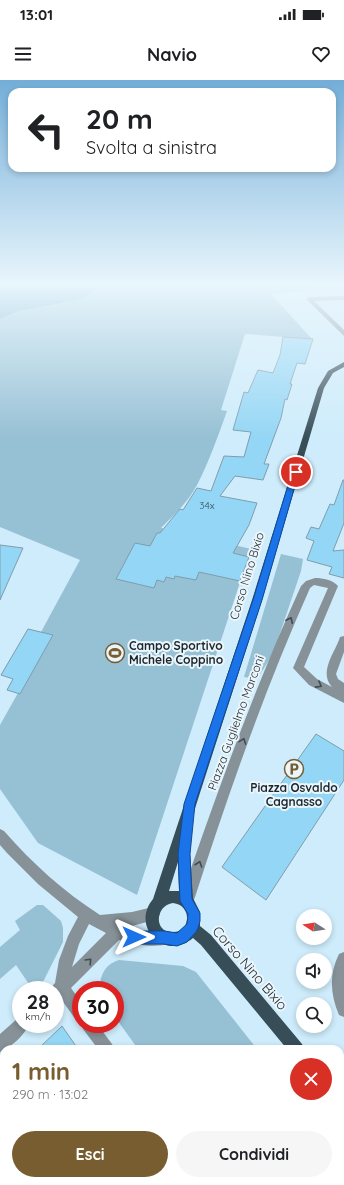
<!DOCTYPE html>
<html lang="it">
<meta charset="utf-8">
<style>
:root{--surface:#fff;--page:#f6f6f6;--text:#202124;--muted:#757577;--accent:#785d30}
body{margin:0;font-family:Quicksand,sans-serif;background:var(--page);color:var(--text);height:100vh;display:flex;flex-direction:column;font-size:15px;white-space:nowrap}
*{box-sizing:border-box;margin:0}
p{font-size:13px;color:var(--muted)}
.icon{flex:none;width:22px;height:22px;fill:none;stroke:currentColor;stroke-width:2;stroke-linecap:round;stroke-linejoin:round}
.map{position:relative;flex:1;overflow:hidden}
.sheet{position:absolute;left:0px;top:965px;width:344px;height:140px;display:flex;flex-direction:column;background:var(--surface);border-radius:12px 12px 0 0;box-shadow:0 2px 6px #0003}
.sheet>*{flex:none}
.banner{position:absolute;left:8px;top:8px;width:328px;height:84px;border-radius:12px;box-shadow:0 2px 6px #0003;background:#fff;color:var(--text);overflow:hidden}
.needle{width:26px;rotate:282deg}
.fabs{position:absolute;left:296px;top:829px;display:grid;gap:8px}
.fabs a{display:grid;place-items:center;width:36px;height:36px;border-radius:50%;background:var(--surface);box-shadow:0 2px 6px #0003;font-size:20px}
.speed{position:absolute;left:12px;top:901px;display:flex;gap:8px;font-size:20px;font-weight:700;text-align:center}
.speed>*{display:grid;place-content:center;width:52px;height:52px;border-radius:50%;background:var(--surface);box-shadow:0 2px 6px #0003;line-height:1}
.speed small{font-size:10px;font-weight:400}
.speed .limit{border:6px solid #d22;background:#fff;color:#111}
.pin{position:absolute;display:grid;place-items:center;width:34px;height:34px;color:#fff;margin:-17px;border:2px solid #fff;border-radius:50%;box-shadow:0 1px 4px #0007}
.me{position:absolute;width:44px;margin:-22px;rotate:90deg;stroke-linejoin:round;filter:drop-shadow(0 0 3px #0008)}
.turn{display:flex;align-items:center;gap:14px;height:84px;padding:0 12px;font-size:18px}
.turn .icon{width:52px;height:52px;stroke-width:2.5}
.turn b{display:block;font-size:28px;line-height:34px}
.round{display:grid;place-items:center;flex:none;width:42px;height:42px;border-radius:21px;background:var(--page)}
.headline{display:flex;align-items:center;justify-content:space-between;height:68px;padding:0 12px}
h1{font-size:24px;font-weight:700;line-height:30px;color:var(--accent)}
.primary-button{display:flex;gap:8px;margin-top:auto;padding:8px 12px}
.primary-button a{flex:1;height:46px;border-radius:24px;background:var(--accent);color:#fff;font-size:16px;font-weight:700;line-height:46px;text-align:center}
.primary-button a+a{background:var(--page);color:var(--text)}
.status{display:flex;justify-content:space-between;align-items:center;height:28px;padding:0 20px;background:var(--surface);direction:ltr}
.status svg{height:11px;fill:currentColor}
header{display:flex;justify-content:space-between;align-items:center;height:52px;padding:0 12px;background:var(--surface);font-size:18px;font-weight:700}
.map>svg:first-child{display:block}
.green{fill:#96c0d4}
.water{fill:#63a4c1}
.building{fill:#94d6f5;stroke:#809dab}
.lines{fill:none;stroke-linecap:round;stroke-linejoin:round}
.minor{fill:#869298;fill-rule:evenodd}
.major{fill:#374d58;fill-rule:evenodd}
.oneway{stroke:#414c52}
.route{fill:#1a73e8;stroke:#114b97}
.labels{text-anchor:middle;stroke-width:4;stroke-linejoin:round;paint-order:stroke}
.number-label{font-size:10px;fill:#3a535f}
.street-label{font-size:12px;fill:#1c272d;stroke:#eaf6fc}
.poi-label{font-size:12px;font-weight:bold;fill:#1c272d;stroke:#eaf6fc;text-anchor:start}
.near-street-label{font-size:14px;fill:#1c272d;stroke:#eaf6fc}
</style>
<div class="status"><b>13:01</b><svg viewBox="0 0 49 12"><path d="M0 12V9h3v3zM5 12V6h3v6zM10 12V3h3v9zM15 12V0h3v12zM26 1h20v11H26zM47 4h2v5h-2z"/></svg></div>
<header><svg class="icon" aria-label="menu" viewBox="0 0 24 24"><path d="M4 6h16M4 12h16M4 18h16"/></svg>Navio<svg class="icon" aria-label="heart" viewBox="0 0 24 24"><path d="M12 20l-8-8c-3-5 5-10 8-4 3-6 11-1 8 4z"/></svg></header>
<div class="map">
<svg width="344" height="1105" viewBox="0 0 344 1105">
<rect width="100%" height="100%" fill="#ceecfb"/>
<path class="green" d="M105,204H319L299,212L271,214L312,259L245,254L221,330L227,331C218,356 209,382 197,405C188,422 174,435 161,448L251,469L137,815L38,763L0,709V645L18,613L7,610L13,599L1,595L28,549L41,552L80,480L0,447V239L19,231L79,220Z
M281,474L303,479L301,491L273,574L257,599L244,597Z
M37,825H43L61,841L63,848V862L39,910H33L16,885L0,899V867L20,850L15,841Z
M119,880L183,886L196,892L257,969H138L115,937V910H100C99,896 105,884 119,880Z"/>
<path class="water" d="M14,204H104L79,220L19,231L0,239V207Z"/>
<path class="building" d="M283,257L313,259L305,284L297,283L290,304H292L287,320L285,319L281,338L264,384H269L263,400L235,396L220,416L257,423L249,445L233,473L249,477L240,501L199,492L196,500L175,496L174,499L166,497L164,502L157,500L154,508L116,499L135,463L150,466L157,453H160L180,429L183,430L197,408L211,411L224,376L244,377L251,352L233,350L244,312L248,313L258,290L273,293L280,275Z
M343,400H344V443L333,471L344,470V498L329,494L332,487L307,480L314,461L306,458L311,447L319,449L330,424L334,425Z
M0,465L23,468L0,520Z
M28,549L53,555L20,614L7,610L13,599L1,595Z
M316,654L344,671V700L266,820L222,787Z
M62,946L78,969H38Z"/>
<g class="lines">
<path class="minor" d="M344,216V220L314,221L344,250V256L306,219L309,217Z
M315,498C323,498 333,500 338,506L304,587L317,599L332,607C319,593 333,575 339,560L340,557L344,556V572L336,594L338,599L344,603V623L309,605L293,588L328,508L314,505L310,508C265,609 229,712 195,817L193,822L188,824L183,822L181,817C217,712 255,607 301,506L306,501Z
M0,749L4,751C32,783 64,812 100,835L132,832L153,827L158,829L160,834L158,839L132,846L122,847L138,851H165L170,853L172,858L170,863C154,869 135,864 119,860L71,908L81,922V942L76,940L61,919L55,921V910H49L55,903L59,880L68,856L78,837L38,804L7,773L0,765ZM89,844L106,853L72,887L79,864Z
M344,872V937L339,935C330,914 329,894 339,874Z
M21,937V944H29C25,955 10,968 0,972V954L17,939Z
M81,943L97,944L112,964L115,969H98L83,949Z
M188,1101H206L205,1105H187Z"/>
<path class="major" d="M344,282V287L333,293L324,308L262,520L190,744L192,748L190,774L193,818L200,832V846L211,855L302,964L305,969H287L201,865L193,858C165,882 130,847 153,819L252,520L318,308L328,291ZM178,782L179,811H169ZM173,823C193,825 191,854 171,852C153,851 156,825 173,823Z
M340,1014L344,1016V1035L340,1033Z"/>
</g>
<defs><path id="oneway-chevron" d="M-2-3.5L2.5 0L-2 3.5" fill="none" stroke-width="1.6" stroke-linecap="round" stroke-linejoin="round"/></defs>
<g class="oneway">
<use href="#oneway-chevron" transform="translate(290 540) rotate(-65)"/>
<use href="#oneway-chevron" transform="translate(319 605) rotate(29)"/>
<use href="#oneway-chevron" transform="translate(243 661) rotate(-70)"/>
<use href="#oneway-chevron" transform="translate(199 784) rotate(-71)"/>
<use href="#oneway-chevron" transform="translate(89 881) rotate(-45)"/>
</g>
<linearGradient id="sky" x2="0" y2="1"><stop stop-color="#73aed8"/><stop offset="0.57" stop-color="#e9f6fd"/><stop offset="1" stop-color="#e9f6fd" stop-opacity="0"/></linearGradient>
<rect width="344" height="359" fill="url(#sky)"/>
<path class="route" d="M296,390L299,392L262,520L195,724L190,774L192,819L200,833V841L198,848L196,852L187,862L177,866L164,864H134L129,862L127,857L129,853L134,851H164L177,853L187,844L188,834L180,821L178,774L184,724L253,520L292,392Z"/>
<defs>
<symbol id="stadium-ring" viewBox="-11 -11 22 22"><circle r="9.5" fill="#eaf6fc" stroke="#785d30" stroke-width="1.5"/><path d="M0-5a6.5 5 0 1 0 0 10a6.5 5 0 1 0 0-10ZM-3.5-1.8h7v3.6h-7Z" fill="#785d30"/></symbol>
<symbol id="parking-ring" viewBox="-11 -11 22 22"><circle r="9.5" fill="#eaf6fc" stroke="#785d30" stroke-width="1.5"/><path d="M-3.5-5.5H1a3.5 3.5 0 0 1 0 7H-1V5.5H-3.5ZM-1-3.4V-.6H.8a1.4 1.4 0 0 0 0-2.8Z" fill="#785d30"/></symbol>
</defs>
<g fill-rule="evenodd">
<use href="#stadium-ring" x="104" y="562" width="22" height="22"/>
<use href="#parking-ring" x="283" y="678" width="22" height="22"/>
</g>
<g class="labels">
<g class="number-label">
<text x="207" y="429">34x</text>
</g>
<g class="street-label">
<text transform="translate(247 496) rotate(-73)" y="4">Corso Nino Bixio</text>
<text transform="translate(236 643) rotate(-70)" y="4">Piazza Guglielmo Marconi</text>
</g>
<g class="poi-label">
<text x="129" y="570">Campo Sportivo<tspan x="129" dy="14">Michele Coppino</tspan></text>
<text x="294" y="712" text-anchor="middle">Piazza Osvaldo<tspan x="294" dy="14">Cagnasso</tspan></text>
</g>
<g class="near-street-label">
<text transform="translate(250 888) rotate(49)" y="5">Corso Nino Bixio</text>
</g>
</g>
</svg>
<div class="fabs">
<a><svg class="needle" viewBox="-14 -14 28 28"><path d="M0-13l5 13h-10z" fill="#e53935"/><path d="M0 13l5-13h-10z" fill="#757577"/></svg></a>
<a><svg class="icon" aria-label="sound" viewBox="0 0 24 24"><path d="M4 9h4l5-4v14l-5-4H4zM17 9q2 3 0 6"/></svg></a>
<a><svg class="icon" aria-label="search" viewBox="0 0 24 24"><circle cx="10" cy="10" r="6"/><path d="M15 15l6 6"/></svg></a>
</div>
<div class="speed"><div>28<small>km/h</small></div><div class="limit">30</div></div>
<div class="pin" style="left:296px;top:392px;background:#d93025"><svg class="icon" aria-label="arrive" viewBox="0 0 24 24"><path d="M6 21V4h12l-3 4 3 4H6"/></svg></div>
<svg class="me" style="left:134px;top:857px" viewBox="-20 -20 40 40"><path d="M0-17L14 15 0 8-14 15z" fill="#1a73e8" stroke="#fff" stroke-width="4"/></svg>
<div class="banner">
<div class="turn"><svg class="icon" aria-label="left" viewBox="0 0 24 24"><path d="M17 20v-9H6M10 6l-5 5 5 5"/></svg><div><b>20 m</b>Svolta a sinistra</div></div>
</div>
<section class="sheet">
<div class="headline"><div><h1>1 min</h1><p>290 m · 13:02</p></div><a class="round" style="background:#d93025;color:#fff"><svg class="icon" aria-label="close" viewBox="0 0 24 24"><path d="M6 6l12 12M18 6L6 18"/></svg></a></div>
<div class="primary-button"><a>Esci</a><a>Condividi</a></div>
</section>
</div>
